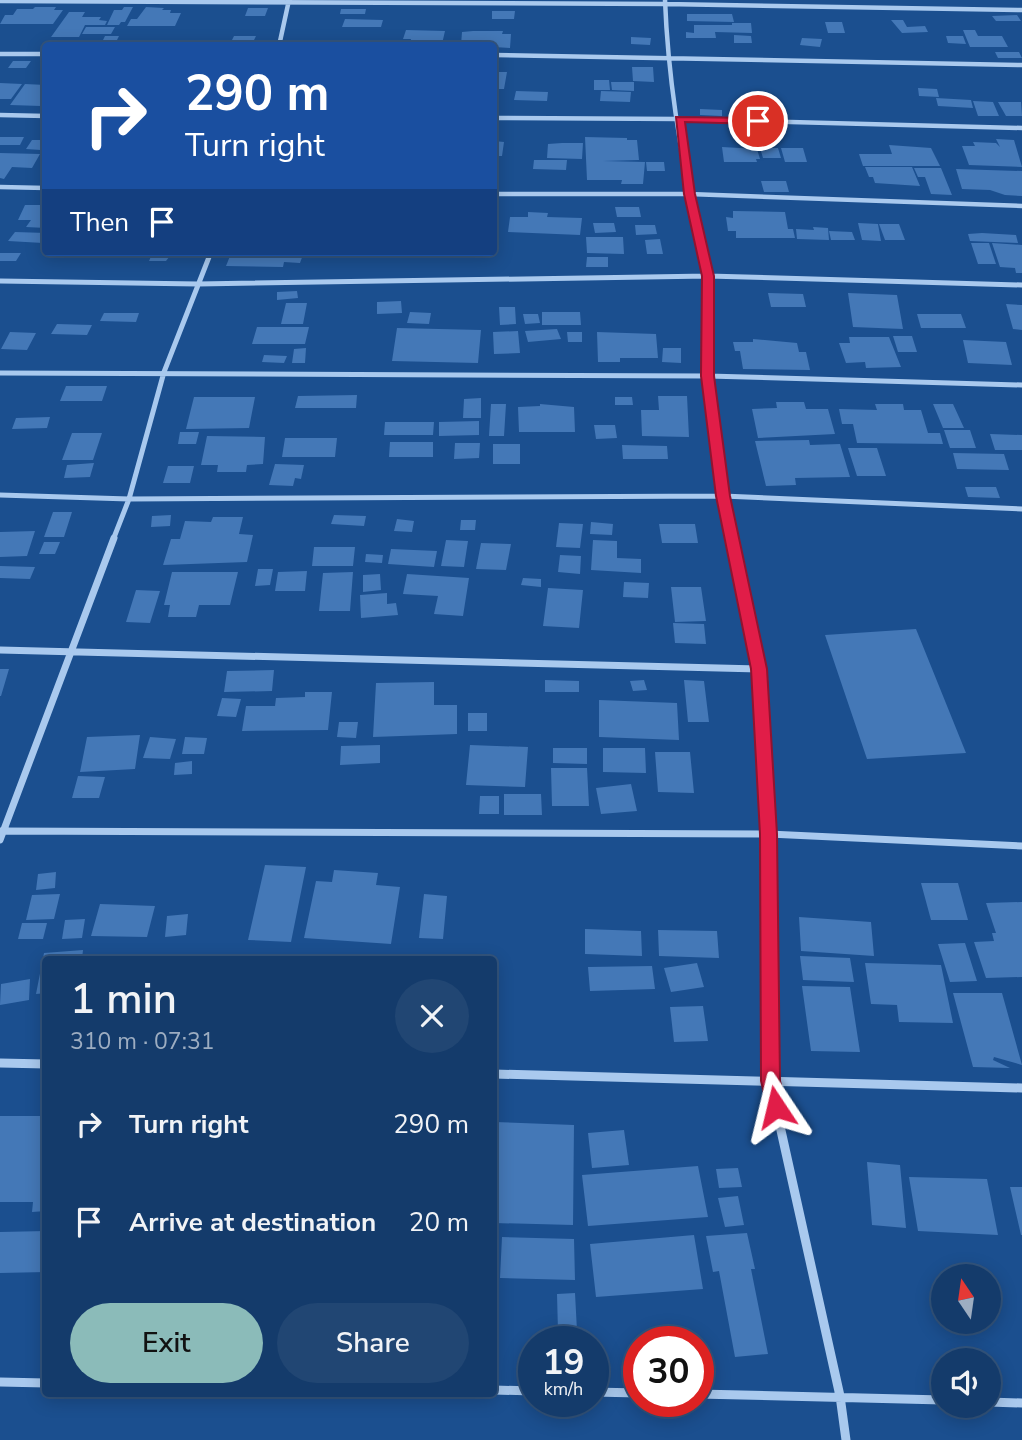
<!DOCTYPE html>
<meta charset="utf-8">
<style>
:root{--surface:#143b6b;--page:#214673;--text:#f1f3f6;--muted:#9dadc1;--line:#33557e;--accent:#8bbbb9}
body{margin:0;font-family:"Nunito Sans",sans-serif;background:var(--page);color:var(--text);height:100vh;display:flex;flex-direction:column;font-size:26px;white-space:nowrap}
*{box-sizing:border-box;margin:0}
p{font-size:23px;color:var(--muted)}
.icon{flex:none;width:38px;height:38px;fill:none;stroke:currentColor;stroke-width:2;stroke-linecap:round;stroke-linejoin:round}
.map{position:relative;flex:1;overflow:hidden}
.panel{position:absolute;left:42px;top:956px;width:455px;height:441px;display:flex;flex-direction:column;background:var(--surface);border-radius:7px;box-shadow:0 4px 18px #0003,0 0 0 2px var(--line)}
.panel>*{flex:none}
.hud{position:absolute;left:42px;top:42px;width:455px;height:214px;border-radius:7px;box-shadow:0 4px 18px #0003,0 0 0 2px var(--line);background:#1a4fa0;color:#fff;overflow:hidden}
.needle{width:46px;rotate:347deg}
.controls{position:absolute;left:931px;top:1264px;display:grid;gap:14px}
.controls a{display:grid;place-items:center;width:70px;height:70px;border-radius:50%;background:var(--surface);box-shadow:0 4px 18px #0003,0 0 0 2px var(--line);font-size:35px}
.speed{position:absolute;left:518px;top:1326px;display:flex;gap:14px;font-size:35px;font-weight:700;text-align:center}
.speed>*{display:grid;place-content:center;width:91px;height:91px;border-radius:50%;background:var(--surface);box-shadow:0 4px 18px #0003,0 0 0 2px var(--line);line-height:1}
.speed small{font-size:18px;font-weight:400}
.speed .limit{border:10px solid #d22;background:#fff;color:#111}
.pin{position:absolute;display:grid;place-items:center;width:60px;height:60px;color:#fff;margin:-30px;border:4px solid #fff;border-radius:50%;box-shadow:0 2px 7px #0007}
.me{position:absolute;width:77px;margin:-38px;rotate:350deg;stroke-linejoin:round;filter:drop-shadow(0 0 5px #0008)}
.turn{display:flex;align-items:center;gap:24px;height:147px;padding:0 28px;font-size:32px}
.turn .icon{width:91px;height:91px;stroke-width:2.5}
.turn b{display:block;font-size:49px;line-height:60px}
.then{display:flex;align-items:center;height:66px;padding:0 28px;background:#0003;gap:14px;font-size:26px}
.round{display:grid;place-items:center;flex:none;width:74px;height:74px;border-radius:37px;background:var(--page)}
.head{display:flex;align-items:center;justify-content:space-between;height:119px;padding:0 28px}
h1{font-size:42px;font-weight:600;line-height:52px}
.action{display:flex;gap:14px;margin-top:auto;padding:14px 28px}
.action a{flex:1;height:80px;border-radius:42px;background:var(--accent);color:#111;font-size:28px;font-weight:600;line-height:80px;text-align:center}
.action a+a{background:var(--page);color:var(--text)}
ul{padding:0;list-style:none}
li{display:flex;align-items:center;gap:21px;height:98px;padding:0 28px}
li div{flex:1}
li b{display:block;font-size:26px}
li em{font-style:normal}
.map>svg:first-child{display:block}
.building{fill:#4478b7}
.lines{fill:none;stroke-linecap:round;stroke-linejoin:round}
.street-far3{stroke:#a9c9ee;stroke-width:4.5}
.street-far2{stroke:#a9c9ee;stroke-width:5}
.street-far1{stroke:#a9c9ee;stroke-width:7}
.street{stroke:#a9c9ee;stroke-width:9}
.route{fill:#e11d48;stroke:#92132f;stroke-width:2}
</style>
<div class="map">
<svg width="1022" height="1440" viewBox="0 0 1022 1440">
<rect width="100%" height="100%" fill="#1b4f8f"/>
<path class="building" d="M35,7H56L54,10H63L53,24H0L5,15H13L17,9H33Z
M124,7H133L125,22H121L119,25H107L114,10H122Z
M146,7L164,8L162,10H171L170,13H181L175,26H127L131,19H137Z
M248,8H268L265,16H245Z
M341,9H366L365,14H340Z
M492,11H515L514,19H492Z
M69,12H85L82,17H101L99,20L107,21L105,25H85L79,37H51Z
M687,14H732L734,22L687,21Z
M1017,15L1021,21H996L992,16Z
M345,19L383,20L381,27H342Z
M891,20H903L907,27L925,26L928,32L902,33Z
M825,22H842L845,33H828Z
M732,23H751L752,33L715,32L716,38H686V32L694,33V25H732Z
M86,27H115L111,34H82Z
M406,30L445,31L442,44L410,43L411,39H403Z
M963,30H975L978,36H1002L1008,47H970Z
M473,31H503L502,34H511L510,48L461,45L462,32Z
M734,35L751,36L752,43H734Z
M105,36H119L115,44L100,46Z
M234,36H256L251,46H229Z
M946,36H963L966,44L948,43Z
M631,37L651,38L650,45L631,44Z
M802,38L822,39L820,47L800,45Z
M995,52H1019L1022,58H998Z
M13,61H31L26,68H8Z
M632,67H653L654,82L633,81Z
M494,72H507L504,89H494Z
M594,80H609L610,90H594Z
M611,82H634V91L612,90Z
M0,83L22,84L11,99H0Z
M25,84L46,85V99L41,106L10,105Z
M918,88L937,89L939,97L919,96Z
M516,91L548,92L547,101L514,100Z
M601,91L631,92L630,102L600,101Z
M936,98L971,100L973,108L938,106Z
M973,101L993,102L999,116H978Z
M998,102H1021L1022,116H1006Z
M700,109L722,110V116L700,115Z
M0,137H24L20,145H0Z
M585,137L627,138V140H637L639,160L603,161L645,162L643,184H621L622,180H587Z
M996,139L1014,140L1022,167L969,165L962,146H975L973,142L996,143L1000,147Z
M32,140H46V143L41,150L26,149Z
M494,141L504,142L502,156H494Z
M562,143H583L582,159L547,158L548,144Z
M889,145L931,148L940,166H863L859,154H892Z
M722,147L757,149L760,159H756L757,162H724Z
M760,148H778L781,158H763Z
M781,148H803L807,162H785Z
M0,153L40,154L32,168L12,167L4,179L0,178Z
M534,160H567L566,170L533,169Z
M646,162H664L665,171H647Z
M865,167H912L920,186L875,183L873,177H869Z
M914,168H941L952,195L931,194L925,177H918Z
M956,169L1022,171V196L1005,195L990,190L962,189Z
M761,181H786L789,192H764Z
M25,205H46L40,220L46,221V228L26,227L31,220H18Z
M615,207H639L641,217H617Z
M733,211L785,212L788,229H793L795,238H736V231H728L726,217L733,218Z
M528,212L548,213L547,217L582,218L580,235L508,232L510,217H528Z
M593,223H614L616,232L595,233Z
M858,223L878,224L881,241L862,240Z
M879,224H899L905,240H885Z
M635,225H655L657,234L636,235Z
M813,227L828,228L829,240L797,239L796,229L814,230Z
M829,231L852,232L855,240H831Z
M15,232L46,233V240L43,243L8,241Z
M982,233L1016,235L1018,243L970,241L968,234Z
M586,237H623L624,254L587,253Z
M660,239L663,254H647L645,240Z
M971,243H989L996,264H978Z
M992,243L1022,245V273H1016L1015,268L1000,267Z
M89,252H110L108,258H86Z
M153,252H173L166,261H149Z
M238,252H304L300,263L284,262L283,267L226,266L230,256H237Z
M0,253H21L16,261H0Z
M587,257H608V267H586Z
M297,291L298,298L277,300V292Z
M768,293L803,294L806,307H771Z
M848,293L897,295L903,329L853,327Z
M401,301L402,313L377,314V302Z
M286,303H307L303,324H281Z
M1006,304L1022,305V330L1013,329Z
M499,307H515L516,324L500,325Z
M410,312L431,313L429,324L407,323Z
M542,312H580L581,325H542Z
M104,313H139L136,322L100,321Z
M523,314H538L540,323L525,324Z
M917,314H961L966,328H921Z
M57,324L92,325L87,335L51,334Z
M257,327H309L305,344H252Z
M397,328L481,330L478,363L392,361Z
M557,329L561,339L528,342L525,331Z
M518,331L520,353L494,354L493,332Z
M10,332L36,333L27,350L1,349Z
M567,332H582V342H568Z
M597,332L656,334L658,358H620V362H598Z
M893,336H912L917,352H898Z
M849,337H889L901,367L866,368L865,362L846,363L839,343H850Z
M753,339L797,343L799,352H806L810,370L743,369L740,351H735L733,342H753Z
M963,340L1006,342L1012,365L968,363Z
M306,348L305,363H292L294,349Z
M663,348H681V363L662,362Z
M264,355L287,356L284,363L262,362Z
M66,386H107L102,401H60Z
M357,395L356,408H295L298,396Z
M658,396H687L689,437L642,436L641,410H659Z
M194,397H255L249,428L186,429Z
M615,397H632L633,405H615Z
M481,398V418H463L464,399Z
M776,402H804L806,409H828L835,434L758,438L752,409L777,408Z
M491,404H506L504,436H489Z
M540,404L574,407L575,432H519L518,407L540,406Z
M875,404H903L904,410H921L928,433H940L943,444L857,443L853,424H842L839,409L877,410Z
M933,404H953L964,428H943Z
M50,417L47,428L12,429L16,418Z
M479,421V435L439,436V422Z
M385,422H434L433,435H384Z
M594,425H615L617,438L596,439Z
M944,430H970L976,448H950Z
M180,432H199L196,444H178Z
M72,433H102L93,460H62Z
M990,434L1022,435V450H995Z
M207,436L265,437L263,464L247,465L246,472H217L218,465H201Z
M285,438H337L335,457H282Z
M809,440L810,445L840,444L850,477L795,478L796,485L766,486L755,441Z
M390,442H433V457H389Z
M455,443H480L479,458L454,459Z
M493,444H520V464H493Z
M622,445L667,446L668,459H623Z
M848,448H877L886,476H857Z
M953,453L1004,454L1009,470L957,469Z
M94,463L90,477L64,478L67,465Z
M275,464L304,465L301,479L295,478L293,486L269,485Z
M168,466H194L190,483H163Z
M965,487H996L1000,498L968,497Z
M53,512H72L64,537H44Z
M171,515L170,526L151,527L152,516Z
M334,515L366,516L364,526L331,524Z
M213,517H243L239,534L253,535L247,562L163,565L171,539H180L185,521L211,522Z
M397,519L414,521L412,532L394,531Z
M461,520H476L475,530H460Z
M591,522L613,524L612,535L590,534Z
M559,523L583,524L580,548L556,547Z
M659,524H695L698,543H662Z
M35,531L27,556L0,557V532Z
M446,540L468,541L464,567L441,566Z
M593,540L617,541V558L641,559V573L591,570Z
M44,542H60L55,554H39Z
M481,543L511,544L506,570L476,569Z
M314,547H355L353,566H312Z
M391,549L437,551L434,567L388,564Z
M366,554L383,555L382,563L365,562Z
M560,555L581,556L580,574L558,572Z
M0,566L35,567L30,579L0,578Z
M258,569H273L270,585L255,586Z
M307,571L305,591H275L278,572Z
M172,572H238L230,605H199L196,617H168L170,605H164Z
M353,572L350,611H319L323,573Z
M380,574L381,590L363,592V575Z
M407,574L469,578L463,616L434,614L438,596L403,594Z
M523,578L541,579V587L521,585Z
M624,582L649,583L648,598L623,597Z
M671,587H701L706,621L675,622Z
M548,588L583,590L579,628L543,626Z
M136,590L160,591L150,623L126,622Z
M387,593V604L396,603L398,615L361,618L360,595Z
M673,623L704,624L706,644L675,643Z
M916,629L966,753L867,759L825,635Z
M0,669H9L1,696H0Z
M274,670L272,691L224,692L227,671Z
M545,680L579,681V692H545Z
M644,680L647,690L633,691L630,681Z
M684,680L704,681L709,722H688Z
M434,682V705H457V734L373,737L376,683Z
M305,692H332L328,730L242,731L246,706H275L276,698L305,697Z
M222,698L241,699L236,717L217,716Z
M599,700L677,703L679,740L599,737Z
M468,713H487V731H468Z
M339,722H358L356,738L337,737Z
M140,735L135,769L80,772L87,737Z
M150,737L176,739L170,759L143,758Z
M185,737L207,738L204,754H182Z
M380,745V763L340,765L341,746Z
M470,745L528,747L525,787L466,785Z
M553,748H587V764L553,763Z
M603,748H645L646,773L603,772Z
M655,752H690L694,793L658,792Z
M192,761V774L174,775L175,763Z
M551,768H587L589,806H552Z
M78,776L105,777L99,798H72Z
M631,784L637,811L601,814L596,788Z
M504,794H541L542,815H504Z
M480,796H499V814H479Z
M265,865L306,867L291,942L248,940Z
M334,870L378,873L376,885L400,887L391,944L304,938L316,881L332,882Z
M56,872L55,888L36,890L38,874Z
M921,883H958L968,920H931Z
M60,894L54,919L26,920L32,895Z
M424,894L447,896L443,939L419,938Z
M1022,902V977L986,978L974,942L994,941L992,933H996L986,903Z
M100,904L155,906L147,937L91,936Z
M188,914L186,935L165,937L167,916Z
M799,917L871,922L874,956L801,951Z
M85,919L82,938L62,939L65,920Z
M22,923H47L43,939H18Z
M585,929L641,931L642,956L585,954Z
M658,930L717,931L719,958L659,956Z
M965,943L977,981L950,982L938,944Z
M83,950L82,959H46V993L36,994L44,953Z
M800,956L850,958L854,982L803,980Z
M697,963L704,987L671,992L664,968Z
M865,963L941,965L953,1023L899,1022L897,1005L871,1004Z
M652,966L655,989L590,991L588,967Z
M30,979L29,1000L0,1005L1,984Z
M802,986L850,987L860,1052L811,1051Z
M953,993H1002L1022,1065L994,1057L993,1060L1010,1068L973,1067Z
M703,1006L708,1041L674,1042L670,1007Z
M0,1116H46V1211L32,1212L33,1202H0Z
M494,1122L574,1125L573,1225L494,1223Z
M624,1130L629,1165L592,1168L588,1133Z
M867,1162L900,1165L906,1228L872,1225Z
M698,1166L708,1217L588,1226L582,1175Z
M738,1168L742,1187L719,1188L716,1169Z
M909,1177L987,1179L998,1235L918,1231Z
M1010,1187H1022V1235H1021Z
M738,1196L744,1225L725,1227L718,1198Z
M46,1231V1272L0,1273V1232Z
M747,1233L755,1269H751L768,1354L735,1357L719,1271L713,1272L706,1236Z
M694,1235L703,1289L596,1297L590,1244Z
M502,1237L574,1239L575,1280L500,1278Z
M575,1293L577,1331L558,1332L557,1294Z"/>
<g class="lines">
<path class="street-far3" d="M665,0C668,79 681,159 699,236
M0,1L665,4L1022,10
M279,46L289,0
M0,54H46
M494,55L1022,65
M0,115L46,116
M494,118L679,119L1022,128
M0,187L46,188
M494,194H689L1022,206"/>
<path class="street-far2" d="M698,234L708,276V376L723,496L732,540
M0,281L198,284L708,276L1022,285
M0,373L708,376L1022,385
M0,495L129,499L723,496L1022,509
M113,540L129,499L164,372L211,252"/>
<path class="street-far1" d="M732,538L759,669L769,834V933
M0,650L759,669
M0,831L769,834L1022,846
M0,840L114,538"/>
<path class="street" d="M769,931L770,1081L840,1396L846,1440
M0,1063L46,1064
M494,1074L1022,1088
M0,1382L46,1383
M494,1390L534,1391
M593,1392L639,1393
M698,1394L943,1400
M989,1402L1022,1403"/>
</g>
<path class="route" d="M676,117L758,118L763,121L758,124L685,122L695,194L714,276V376L730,496L767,669L777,834L780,1081L786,1107L783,1114L776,1116L769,1114L761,1081L760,834L751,669L716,496L701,376L702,276L684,194Z"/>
</svg>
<div class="controls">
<a><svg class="needle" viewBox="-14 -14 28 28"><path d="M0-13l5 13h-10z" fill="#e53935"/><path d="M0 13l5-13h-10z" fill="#9dadc1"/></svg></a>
<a><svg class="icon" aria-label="sound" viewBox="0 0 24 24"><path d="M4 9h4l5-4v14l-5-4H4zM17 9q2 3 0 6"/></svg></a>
</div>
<div class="speed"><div>19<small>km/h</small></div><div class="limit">30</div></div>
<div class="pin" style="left:758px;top:121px;background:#d93025"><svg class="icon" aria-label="arrive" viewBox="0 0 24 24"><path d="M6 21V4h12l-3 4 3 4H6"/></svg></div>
<svg class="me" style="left:776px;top:1107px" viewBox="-20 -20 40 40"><path d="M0-17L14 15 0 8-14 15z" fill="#e11d48" stroke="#fff" stroke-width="4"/></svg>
<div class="hud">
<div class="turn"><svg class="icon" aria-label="right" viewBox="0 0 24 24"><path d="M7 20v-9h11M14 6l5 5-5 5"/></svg><div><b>290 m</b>Turn right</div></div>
<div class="then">Then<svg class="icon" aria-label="arrive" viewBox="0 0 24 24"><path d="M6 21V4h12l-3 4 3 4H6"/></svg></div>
</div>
<section class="panel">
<div class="head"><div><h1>1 min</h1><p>310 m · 07:31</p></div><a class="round"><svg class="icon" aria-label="close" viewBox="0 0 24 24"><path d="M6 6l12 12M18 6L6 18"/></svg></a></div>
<ul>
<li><svg class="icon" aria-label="right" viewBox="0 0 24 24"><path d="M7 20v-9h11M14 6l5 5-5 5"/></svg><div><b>Turn right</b></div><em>290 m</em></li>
<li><svg class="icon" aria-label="arrive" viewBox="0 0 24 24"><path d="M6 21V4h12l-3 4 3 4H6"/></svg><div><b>Arrive at destination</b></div><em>20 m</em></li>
</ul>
<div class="action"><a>Exit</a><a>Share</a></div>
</section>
</div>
